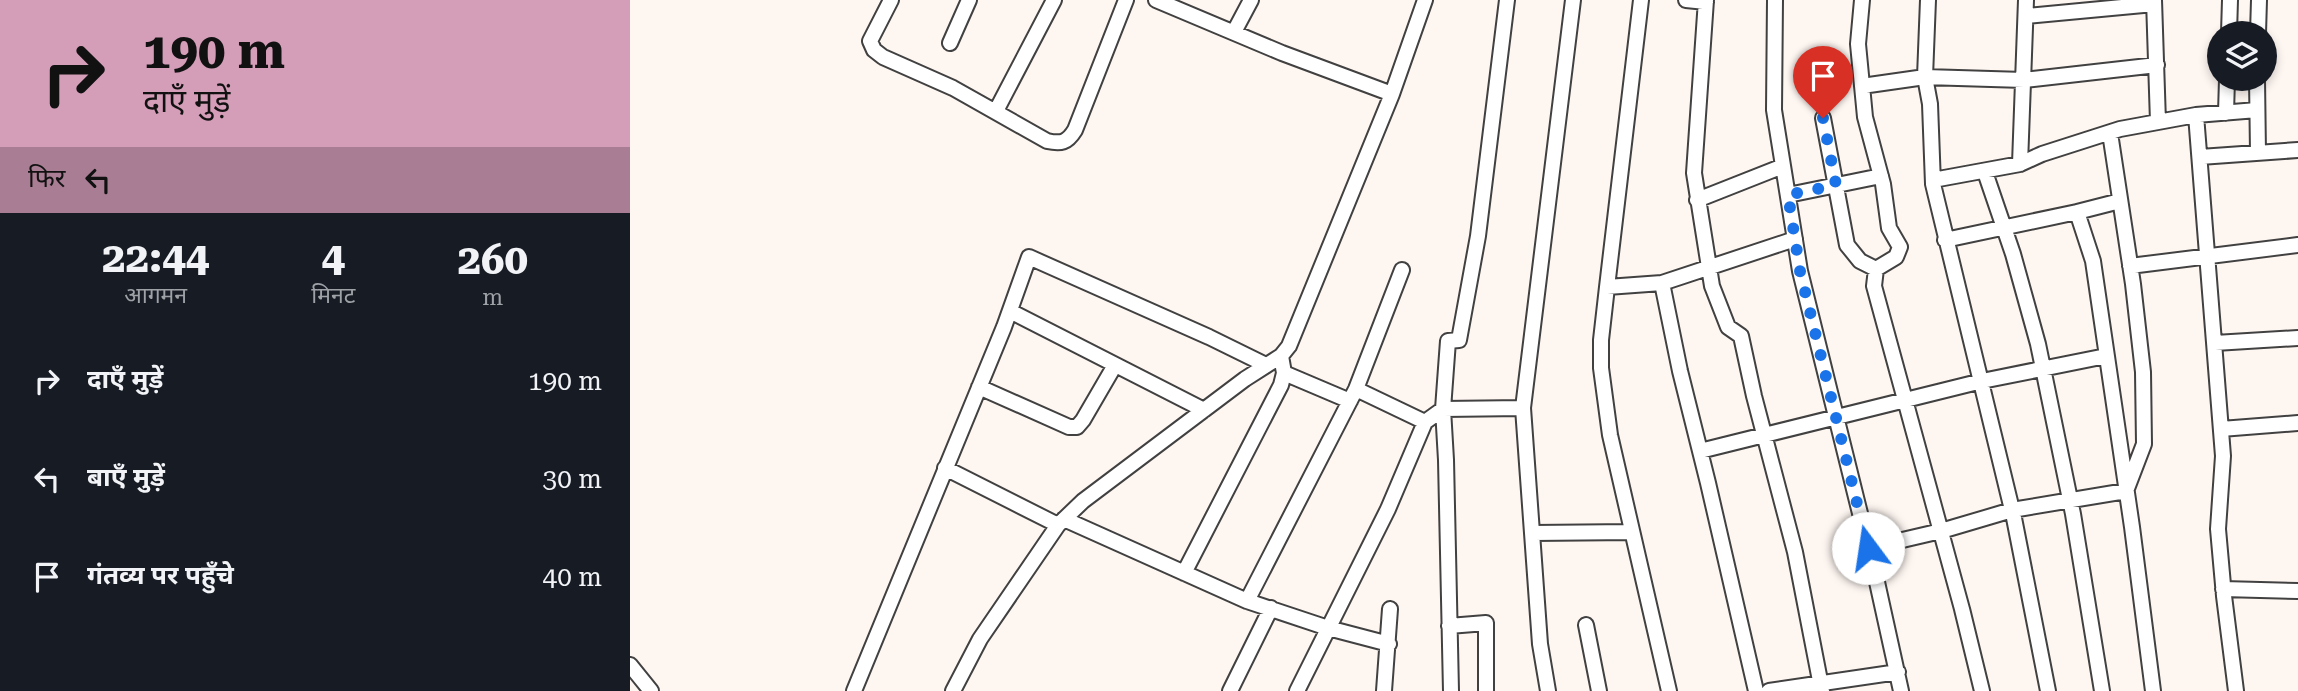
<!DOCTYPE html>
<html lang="hi">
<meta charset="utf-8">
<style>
:root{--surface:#171b24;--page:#20242c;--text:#f1f3f6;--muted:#9ea1a6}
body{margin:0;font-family:"Roboto Serif","Noto Sans Devanagari",serif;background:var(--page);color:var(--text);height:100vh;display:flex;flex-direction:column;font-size:26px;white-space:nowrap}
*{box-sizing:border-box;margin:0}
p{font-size:23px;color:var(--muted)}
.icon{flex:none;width:38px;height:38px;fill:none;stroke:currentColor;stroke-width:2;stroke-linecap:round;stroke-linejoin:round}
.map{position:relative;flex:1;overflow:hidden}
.drawer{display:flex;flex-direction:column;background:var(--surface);width:630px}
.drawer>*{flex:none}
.banner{background:#d49db8;color:#111;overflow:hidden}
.buttons{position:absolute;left:1577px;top:21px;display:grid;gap:14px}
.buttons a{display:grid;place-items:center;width:70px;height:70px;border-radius:50%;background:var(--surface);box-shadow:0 4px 10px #0003;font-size:35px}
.pin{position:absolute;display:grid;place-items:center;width:60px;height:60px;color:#fff;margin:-72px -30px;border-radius:50% 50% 50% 0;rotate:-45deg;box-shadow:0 0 7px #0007}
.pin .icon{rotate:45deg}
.me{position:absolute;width:77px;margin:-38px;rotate:346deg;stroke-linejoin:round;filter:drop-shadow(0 0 5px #0008)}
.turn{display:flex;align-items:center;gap:24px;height:147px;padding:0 28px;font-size:32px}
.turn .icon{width:91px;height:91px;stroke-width:2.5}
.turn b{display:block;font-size:49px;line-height:60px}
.then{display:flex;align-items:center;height:66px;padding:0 28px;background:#0003;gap:14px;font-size:26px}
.eta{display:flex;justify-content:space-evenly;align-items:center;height:119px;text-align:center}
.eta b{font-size:42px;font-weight:700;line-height:49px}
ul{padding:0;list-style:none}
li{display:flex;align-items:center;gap:21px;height:98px;padding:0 28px}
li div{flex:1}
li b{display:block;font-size:26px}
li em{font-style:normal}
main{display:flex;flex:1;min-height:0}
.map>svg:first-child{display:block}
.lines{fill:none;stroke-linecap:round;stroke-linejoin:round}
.minor-casing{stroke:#414141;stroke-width:18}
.minor{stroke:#fff;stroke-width:14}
.route{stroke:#1a73e8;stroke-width:12;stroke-dasharray:0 21.6}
</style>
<main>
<section class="drawer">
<div class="banner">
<div class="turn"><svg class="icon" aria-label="right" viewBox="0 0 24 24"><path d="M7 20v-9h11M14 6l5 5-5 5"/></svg><div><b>190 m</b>दाएँ मुड़ें</div></div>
<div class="then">फिर<svg class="icon" aria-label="left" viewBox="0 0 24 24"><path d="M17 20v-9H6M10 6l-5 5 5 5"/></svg></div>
</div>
<div class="eta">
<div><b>22:44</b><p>आगमन</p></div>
<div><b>4</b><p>मिनट</p></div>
<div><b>260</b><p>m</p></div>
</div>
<ul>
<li><svg class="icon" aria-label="right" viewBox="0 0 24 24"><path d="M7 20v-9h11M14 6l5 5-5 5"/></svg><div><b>दाएँ मुड़ें</b></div><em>190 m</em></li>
<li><svg class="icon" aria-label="left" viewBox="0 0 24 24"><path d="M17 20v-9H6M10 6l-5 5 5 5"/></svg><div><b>बाएँ मुड़ें</b></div><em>30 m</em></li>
<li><svg class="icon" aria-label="arrive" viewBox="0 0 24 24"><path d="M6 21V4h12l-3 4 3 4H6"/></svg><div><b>गंतव्य पर पहुँचे</b></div><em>40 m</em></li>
</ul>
</section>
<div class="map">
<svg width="1668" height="691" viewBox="0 0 1668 691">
<rect width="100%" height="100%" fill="#fef6f1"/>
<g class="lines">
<defs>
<path id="minor" d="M261,0L240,41L244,50L253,57L323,88L417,141C431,144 437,143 445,130L496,0
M526,0L652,53L762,94
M1011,0L977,287L971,340V368L980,435L1039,691
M1056,0L1076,2
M1076,0L1064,173L1082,286L1098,327L1111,336L1124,396L1165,552L1192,691
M1145,0L1144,110L1170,271L1247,582L1271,691
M1232,0L1228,44L1235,117L1253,184L1259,228L1270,247L1266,257L1246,269L1244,286L1332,609L1352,691
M1298,0L1295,77L1300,104L1303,184L1384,518L1418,691
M1524,0L1528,122
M1396,16L1524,4
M604,32L621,0
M1599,33L1600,0
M1628,33L1629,0
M320,43L339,0
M1627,79L1628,153
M1232,86L1295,77L1394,80L1527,65
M366,111L424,0
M1596,113L1597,79
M1566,115L1593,456L1588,529L1594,596L1606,691
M1193,118L1217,245L1230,261L1246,269
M1570,157L1668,150
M1390,164L1396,0
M1355,172L1383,254L1408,344L1443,514L1472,691
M1303,180L1390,164L1412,154L1490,129L1566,115L1627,110
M1158,195L1251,176
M1067,200L1153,166
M1447,212L1490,201
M1315,240L1447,212L1463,261L1502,527L1523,691
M1500,266L1668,245
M1032,283L1050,371L1078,483L1126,691
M977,287L1032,283L1165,239
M380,311L574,410
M1585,343L1668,338
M654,373L720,401
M349,387L439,427H447L453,420L485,365
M726,389L795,422
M1591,429L1668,423
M1070,451L1352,381L1476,356
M315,468L428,525
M434,519L617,601L698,628L759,644
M903,533L1002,532
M1238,548L1311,531L1382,510L1496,491L1514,444L1513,372L1503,284L1480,133
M554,573L651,385L654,373L651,356
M1593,589L1668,591
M617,601L726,389L772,270
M956,625L969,691
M819,626L856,623V691
M0,665L21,691
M224,691L374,327L399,257L579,337L636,365
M323,691L350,639L428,525L453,501L615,379L651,356L659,346L762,94L795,0
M600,691L641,608
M667,691L758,509L795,422L813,409L893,408
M754,691L760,609
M821,691L816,460L813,409L818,341L829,340L848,236L877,0
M918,691L910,644L893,408L943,0
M1139,691L1268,672"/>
</defs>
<use href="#minor" class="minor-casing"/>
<use href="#minor" class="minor"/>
</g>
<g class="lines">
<path class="route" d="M1193,118L1206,185L1158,195L1170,271L1238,548"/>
</g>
</svg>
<div class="buttons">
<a><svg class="icon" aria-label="layers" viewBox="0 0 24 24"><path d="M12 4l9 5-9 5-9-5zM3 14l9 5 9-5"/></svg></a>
</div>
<div class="pin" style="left:1193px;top:118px;background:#d93025"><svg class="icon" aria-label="arrive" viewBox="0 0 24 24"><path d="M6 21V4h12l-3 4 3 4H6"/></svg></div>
<svg class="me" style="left:1238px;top:548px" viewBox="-20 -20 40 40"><circle r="19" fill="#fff"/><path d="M0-13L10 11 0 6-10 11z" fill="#1a73e8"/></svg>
</div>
</main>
